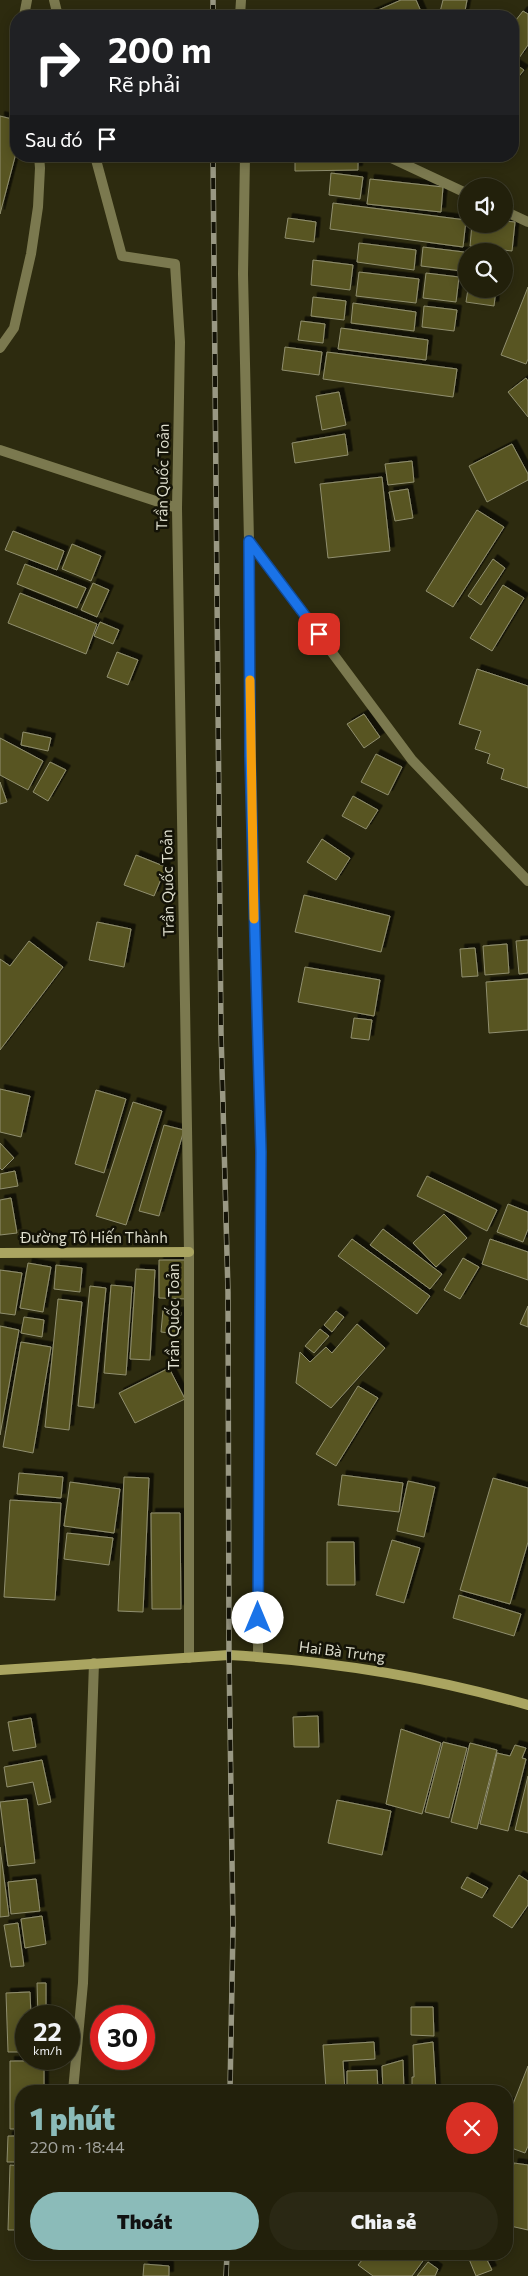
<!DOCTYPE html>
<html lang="vi">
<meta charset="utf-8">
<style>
:root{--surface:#22200b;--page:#2a2814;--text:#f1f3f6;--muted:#a2a39d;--line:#3f3e2c;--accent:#8bbbb9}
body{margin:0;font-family:Commissioner,sans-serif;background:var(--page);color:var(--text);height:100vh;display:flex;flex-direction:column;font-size:19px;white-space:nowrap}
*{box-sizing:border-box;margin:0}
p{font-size:16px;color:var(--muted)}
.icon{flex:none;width:28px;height:28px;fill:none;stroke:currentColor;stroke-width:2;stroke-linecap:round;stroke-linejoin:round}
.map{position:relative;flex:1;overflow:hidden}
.panel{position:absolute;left:15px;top:2085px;width:498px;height:175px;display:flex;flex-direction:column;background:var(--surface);border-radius:20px;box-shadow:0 2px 12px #0003,0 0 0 1px var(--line)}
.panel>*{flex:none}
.hud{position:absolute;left:10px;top:10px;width:509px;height:152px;border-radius:20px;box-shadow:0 2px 12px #0003,0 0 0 1px var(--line);background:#202124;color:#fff;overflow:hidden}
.tools{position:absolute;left:458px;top:178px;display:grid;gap:10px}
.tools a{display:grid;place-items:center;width:55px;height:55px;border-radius:50%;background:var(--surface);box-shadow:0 2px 12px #0003,0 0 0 1px var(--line);font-size:25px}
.speed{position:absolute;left:15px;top:2005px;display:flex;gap:10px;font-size:25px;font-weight:700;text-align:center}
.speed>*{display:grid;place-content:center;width:65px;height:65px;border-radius:50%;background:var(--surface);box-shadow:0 2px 12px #0003,0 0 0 1px var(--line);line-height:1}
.speed small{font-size:12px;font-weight:400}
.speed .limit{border:8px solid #d22;background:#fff;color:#111}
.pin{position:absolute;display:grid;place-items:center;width:42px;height:42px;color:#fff;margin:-21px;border-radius:10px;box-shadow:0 2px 8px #0006}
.me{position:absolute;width:55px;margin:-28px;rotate:0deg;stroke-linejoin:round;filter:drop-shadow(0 0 4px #0008)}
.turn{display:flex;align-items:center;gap:18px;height:105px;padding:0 15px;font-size:22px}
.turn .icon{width:65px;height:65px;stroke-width:2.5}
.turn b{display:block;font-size:35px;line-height:42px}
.then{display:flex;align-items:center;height:48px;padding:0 15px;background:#0003;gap:10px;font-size:19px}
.round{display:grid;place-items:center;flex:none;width:52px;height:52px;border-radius:26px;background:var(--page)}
.overview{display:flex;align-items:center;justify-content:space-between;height:85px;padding:0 15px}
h1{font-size:30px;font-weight:800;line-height:38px;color:var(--accent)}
.cta{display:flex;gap:10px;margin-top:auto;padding:10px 15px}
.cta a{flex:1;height:58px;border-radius:30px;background:var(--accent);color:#111;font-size:20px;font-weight:800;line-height:58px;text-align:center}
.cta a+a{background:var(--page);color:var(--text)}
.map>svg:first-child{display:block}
.building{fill:#595522;stroke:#908f6f;filter:url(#shadow)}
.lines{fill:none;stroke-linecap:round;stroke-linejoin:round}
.lane{stroke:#7b794f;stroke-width:10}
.street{stroke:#7b794f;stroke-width:10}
.secondary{stroke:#aaa561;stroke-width:10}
.rail-casing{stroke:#999883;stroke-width:5.5}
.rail{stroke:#141307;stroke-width:4;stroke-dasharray:11;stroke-linecap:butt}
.route-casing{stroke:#114b97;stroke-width:12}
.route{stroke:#1a73e8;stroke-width:9}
.slow{stroke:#f59e0b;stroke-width:9}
.labels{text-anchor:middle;stroke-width:5;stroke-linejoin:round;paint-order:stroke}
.street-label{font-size:15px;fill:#dedecd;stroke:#141307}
</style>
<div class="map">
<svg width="528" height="2276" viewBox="0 0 528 2276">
<defs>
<filter id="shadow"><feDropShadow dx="4.5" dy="-4.5" stdDeviation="0" flood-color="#0009"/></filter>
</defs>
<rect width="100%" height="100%" fill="#2d2b0f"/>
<path class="building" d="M401,0H416L423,16H370L369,14Z
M443,0H467L464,16H439Z
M523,11L528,14V45L519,58L512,53V25Z
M512,62L524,70L512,85Z
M0,116L16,120V153L0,214Z
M295,156H358V170L295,171Z
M331,173L363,177L360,199L329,195Z
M370,179L443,187L441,212L367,204Z
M333,203L466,220L463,247L330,229Z
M288,218L316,222L314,242L285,238Z
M504,221L515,222L512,251L470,246L472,224H504Z
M359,243L416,250L414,270L357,262Z
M423,247L464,252L462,271L421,266Z
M313,260L353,265L350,290L311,285Z
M359,272L419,279L416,303L356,296Z
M426,273L459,277L456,302L423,298Z
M528,287V359L526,364L501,355Z
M468,289H496L494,306L466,302Z
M313,297L346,301L344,320L311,316Z
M353,303L416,312L414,331L351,323Z
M424,306L457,310L454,331L422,327Z
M301,321L325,324L323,343L298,340Z
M341,328L428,340L426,360L338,349Z
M285,347L322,352L319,375L282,370Z
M327,352L457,369L453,397L323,379Z
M526,378L528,381V417L508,392Z
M339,392L346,425L322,430L316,396Z
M345,434L348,455L295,463L292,443Z
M512,444L528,474V480L487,502L469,466Z
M412,461L414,482L388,485L385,464Z
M382,477L390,551L328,558L320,484Z
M408,489L413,518L395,521L389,492Z
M477,510L504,527L453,607L426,591Z
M13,531L64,551L57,570L5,550Z
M72,544L101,556L91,581L62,569Z
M493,559L505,568L481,605L468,596Z
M25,564L86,588L77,608L17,584Z
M93,583L109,590L97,617L81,610Z
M503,585L524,598L492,651L470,638Z
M20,593L97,624L86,654L8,623Z
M100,622L119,630L113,644L94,636Z
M117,652L138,660L128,685L107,677Z
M477,669L528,686V788L501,779L504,769L487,763L490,754L475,749L481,731L459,724Z
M364,714L380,737L364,748L347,724Z
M23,732L51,738L48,751L21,745Z
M0,738L43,761L28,790L0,775Z
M376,754L402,767L388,795L361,782Z
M50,762L66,770L48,801L33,792Z
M0,782L7,802L0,804Z
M353,796L378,810L366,829L342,816Z
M322,839L350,858L336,880L307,862Z
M136,855L166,867L154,896L124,885Z
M304,895L390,916L381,952L295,932Z
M97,922L131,929L124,967L89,960Z
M528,940V973L519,974L516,941Z
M29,941L63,967L0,1050V959L10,966Z
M507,944L509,973L485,975L483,946Z
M475,948L478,976L462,977L460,949Z
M305,967L380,980L374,1016L298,1002Z
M528,979V1030L489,1033L486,982Z
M354,1018L372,1020L369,1040L351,1038Z
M0,1089L30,1096L21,1137L0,1132Z
M96,1090L126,1099L104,1173L75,1164Z
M133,1102L162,1111L126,1225L96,1216Z
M164,1125L184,1130L159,1216L139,1211Z
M0,1143L14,1158L2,1170L0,1168Z
M15,1171L18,1186L0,1189V1174Z
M427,1176L497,1210L487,1231L417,1196Z
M11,1198L17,1233L0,1235V1200Z
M508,1204L528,1212V1229L523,1242L497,1232Z
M444,1214L467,1238L436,1267L413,1243Z
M383,1229L442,1274L430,1289L370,1245Z
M352,1239L430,1296L417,1314L338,1256Z
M490,1239L528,1252V1280L482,1264Z
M463,1258L479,1267L460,1299L444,1290Z
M159,1260H186V1299L159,1298Z
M28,1263L51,1267L43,1312L20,1308Z
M56,1265L82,1268L80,1292L54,1289Z
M136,1269L155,1270L150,1360L130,1359Z
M0,1270L22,1273L15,1315L0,1313Z
M111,1285L132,1287L126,1375L104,1373Z
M90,1286L106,1288L94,1408L78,1406Z
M58,1299L82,1302L69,1430L45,1427Z
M528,1306V1327L520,1324Z
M163,1310L181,1312L178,1334L161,1332Z
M336,1311L344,1317L332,1332L324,1325Z
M24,1317L44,1320L42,1337L21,1333Z
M357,1324L385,1348L331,1408L296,1383L300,1352L310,1362L326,1347L332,1353Z
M0,1326L19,1330L0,1435Z
M320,1329L329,1336L314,1353L305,1346Z
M21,1342L51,1347L33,1453L3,1447Z
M169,1368L185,1399L135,1423L119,1393Z
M358,1386L378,1398L336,1466L316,1454Z
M19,1473L63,1477L61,1498L17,1494Z
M342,1475L403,1483L399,1512L338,1505Z
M124,1477L149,1478L143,1612L118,1611Z
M493,1478L528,1488V1542L510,1604L460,1590Z
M408,1481L435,1487L424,1537L397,1531Z
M70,1482L120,1489L114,1533L64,1526Z
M10,1500L61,1503L55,1600L4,1597Z
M151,1513H180L181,1609H152Z
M67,1533L113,1538L109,1565L64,1559Z
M392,1540L420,1548L404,1603L376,1595Z
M327,1542H354L355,1585H327Z
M459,1595L521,1614L514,1636L453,1618Z
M318,1716L319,1747H294L293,1717Z
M31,1718L36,1747L13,1751L8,1722Z
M401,1729L441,1743L422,1814L386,1804Z
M443,1742L467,1748L449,1818L425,1812Z
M470,1743L497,1750L477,1829L451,1822Z
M515,1745L526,1748L522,1758L526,1759L508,1831L480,1824L497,1753L510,1756Z
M42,1760L51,1802L38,1805L33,1782L7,1787L4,1767Z
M528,1776V1833L515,1830Z
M27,1799L35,1863L8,1866L0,1802Z
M337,1800L391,1811L382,1855L328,1843Z
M0,1847L9,1916L0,1917Z
M519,1875L528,1881V1905L512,1928L493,1916Z
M467,1877L488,1888L482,1898L461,1888Z
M36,1879L40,1911L11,1914L8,1882Z
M42,1916L46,1944L25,1948L21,1919Z
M18,1923L24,1966L11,1967L4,1925Z
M37,1983H46V2016H38Z
M30,1992L31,2016H26V2057H21V2052H8L6,1993Z
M411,2007H433L434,2036L411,2035Z
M374,2042L375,2059L343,2061L345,2091L326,2090L323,2045Z
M433,2042L436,2091H412V2077H414L413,2045Z
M403,2060L404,2091H383L382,2066Z
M10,2061H44V2091H21V2129H10Z
M528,2066V2146L525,2153L506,2146V2102L513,2104Z
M377,2070L378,2091H347V2071Z
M8,2136H21V2162H7Z
M514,2163L528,2165V2230L506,2225V2202Z
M10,2165L21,2166V2230H8Z
M367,2254H428L412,2276H373L358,2265Z
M476,2254H484L492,2270L476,2276L469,2259L477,2256Z
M428,2262L438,2269L435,2276H417Z
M144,2264L169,2266V2276H143Z"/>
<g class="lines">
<path class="lane" d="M24,16L27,0
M0,348L14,328L31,254L38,207L40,168L39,156"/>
<path class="street" d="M54,0L58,16
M240,16L241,0
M95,156L122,256L175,264L180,342L177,508L189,1252V1658
M245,156L243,274L249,541L250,756L261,1152L258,1657
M387,156L466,193
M504,211L528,222
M0,450L177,508
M249,541L412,760L528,881
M73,2091L83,1983L94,1663"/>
<path class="secondary" d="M0,1253L189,1252
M0,1670L229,1655C330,1661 431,1677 528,1705"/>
<defs>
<path id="rail" d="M213,16V0
M213,156L221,1032L228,1292L229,1655L233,1928L230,2091
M226,2276L227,2254"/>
</defs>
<use href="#rail" class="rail-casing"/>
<use href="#rail" class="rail"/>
</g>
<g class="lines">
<defs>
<path id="route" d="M258,1618L261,1152L250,756L249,541L319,634"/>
</defs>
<use href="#route" class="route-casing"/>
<use href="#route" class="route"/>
<path class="slow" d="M250,680L254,919"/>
</g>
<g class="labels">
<g class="street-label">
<text transform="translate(163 477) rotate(-89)" y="5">Trần Quốc Toản</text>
<text transform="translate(168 883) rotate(-91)" y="5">Trần Quốc Toản</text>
<text x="94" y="1243">Đường Tô Hiến Thành</text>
<text transform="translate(174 1317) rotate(-90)" y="5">Trần Quốc Toản</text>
<text transform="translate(342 1652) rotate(7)" y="5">Hai Bà Trưng</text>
</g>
</g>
</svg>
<div class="tools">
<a><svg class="icon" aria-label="sound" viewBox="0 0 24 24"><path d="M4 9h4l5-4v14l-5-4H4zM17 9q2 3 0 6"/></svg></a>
<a><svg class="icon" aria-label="search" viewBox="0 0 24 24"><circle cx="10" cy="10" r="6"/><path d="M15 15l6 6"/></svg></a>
</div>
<div class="speed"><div>22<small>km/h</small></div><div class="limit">30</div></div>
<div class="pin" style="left:319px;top:634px;background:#d93025"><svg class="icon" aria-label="arrive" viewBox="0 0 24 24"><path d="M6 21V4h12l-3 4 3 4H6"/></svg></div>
<svg class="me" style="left:258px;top:1618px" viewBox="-20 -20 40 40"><circle r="19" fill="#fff"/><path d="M0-13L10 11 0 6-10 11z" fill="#1a73e8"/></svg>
<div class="hud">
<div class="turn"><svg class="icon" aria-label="right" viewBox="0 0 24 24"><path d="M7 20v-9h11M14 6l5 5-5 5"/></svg><div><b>200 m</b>Rẽ phải</div></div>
<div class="then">Sau đó<svg class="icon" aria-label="arrive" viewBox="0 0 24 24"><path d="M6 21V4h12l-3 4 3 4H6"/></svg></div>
</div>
<section class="panel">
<div class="overview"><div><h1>1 phút</h1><p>220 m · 18:44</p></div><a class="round" style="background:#d93025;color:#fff"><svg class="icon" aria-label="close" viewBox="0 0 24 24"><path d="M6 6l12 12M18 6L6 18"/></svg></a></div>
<div class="cta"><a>Thoát</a><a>Chia sẻ</a></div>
</section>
</div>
